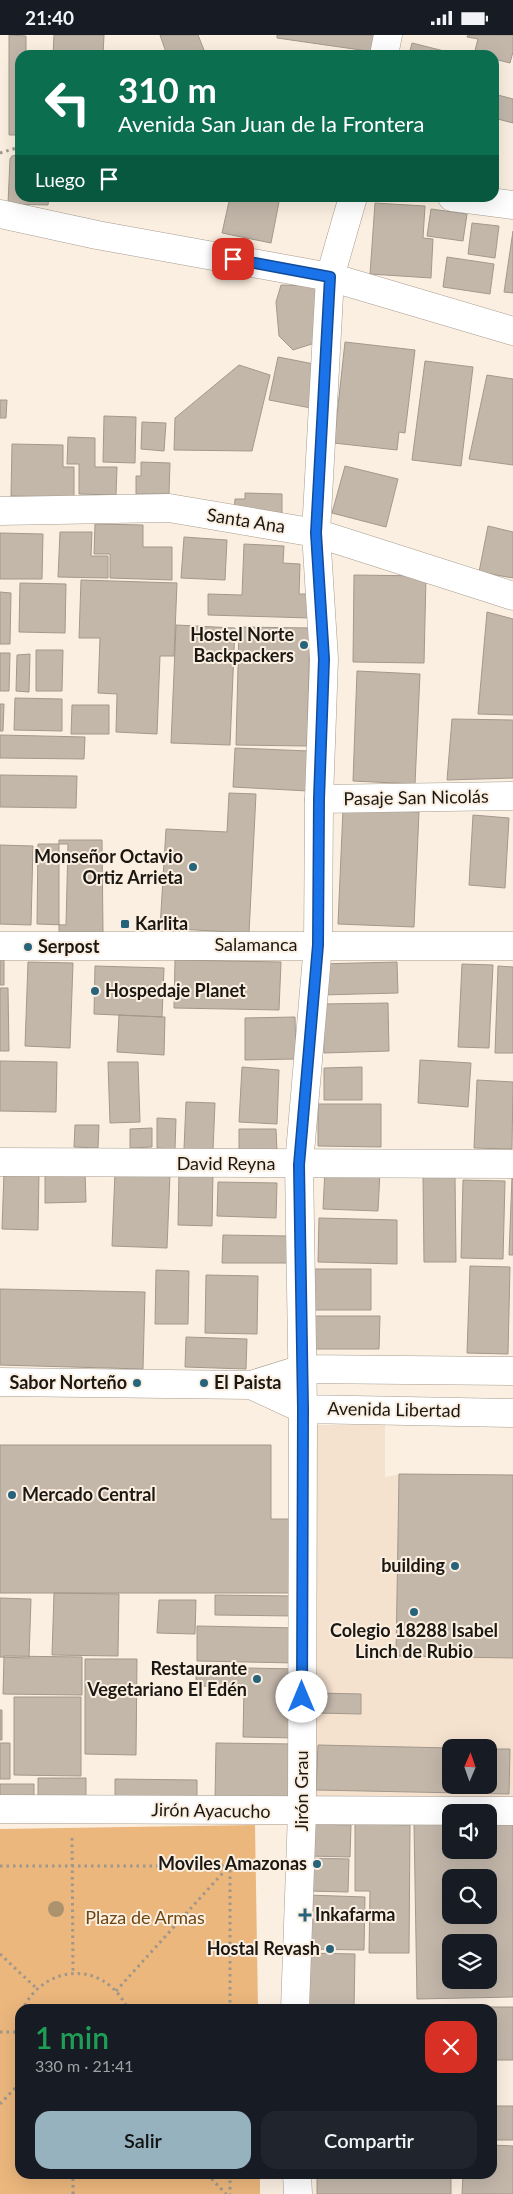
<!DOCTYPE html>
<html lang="es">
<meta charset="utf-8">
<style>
:root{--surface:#171b24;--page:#20242c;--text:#f1f3f6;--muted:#9ea1a6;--accent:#96b2bf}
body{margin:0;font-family:Lato,sans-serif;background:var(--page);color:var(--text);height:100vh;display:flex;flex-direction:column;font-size:19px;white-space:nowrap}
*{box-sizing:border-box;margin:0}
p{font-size:16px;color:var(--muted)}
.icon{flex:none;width:28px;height:28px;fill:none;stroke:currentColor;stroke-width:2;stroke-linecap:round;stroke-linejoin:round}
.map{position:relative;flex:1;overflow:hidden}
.side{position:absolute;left:15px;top:1969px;width:482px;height:175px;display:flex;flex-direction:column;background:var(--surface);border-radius:15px;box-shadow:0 5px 20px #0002}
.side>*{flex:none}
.banner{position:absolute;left:15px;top:15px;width:484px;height:152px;border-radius:15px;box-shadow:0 5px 20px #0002;background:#0b6e4f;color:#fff;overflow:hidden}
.needle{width:32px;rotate:2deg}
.tools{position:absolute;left:442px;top:1704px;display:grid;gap:10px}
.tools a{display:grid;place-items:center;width:55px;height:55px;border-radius:10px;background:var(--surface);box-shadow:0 5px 20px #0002;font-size:25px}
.pin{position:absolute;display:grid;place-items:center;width:42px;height:42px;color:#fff;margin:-21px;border-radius:10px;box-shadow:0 2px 8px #0006}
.me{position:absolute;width:55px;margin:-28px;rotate:0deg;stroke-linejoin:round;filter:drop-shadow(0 0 4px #0008)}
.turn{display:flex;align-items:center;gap:18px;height:105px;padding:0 20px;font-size:22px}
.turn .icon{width:65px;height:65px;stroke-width:2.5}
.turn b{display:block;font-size:35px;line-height:42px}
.then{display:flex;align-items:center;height:48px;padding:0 20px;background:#0003;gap:10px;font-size:19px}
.round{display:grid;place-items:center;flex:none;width:52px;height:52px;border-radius:15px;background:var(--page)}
.overview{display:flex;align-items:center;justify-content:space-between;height:85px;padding:0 20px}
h1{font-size:30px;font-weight:600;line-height:38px;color:#1e9e55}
.action{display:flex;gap:10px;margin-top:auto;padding:10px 20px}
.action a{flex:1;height:58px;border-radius:15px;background:var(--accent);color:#111;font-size:20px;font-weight:600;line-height:58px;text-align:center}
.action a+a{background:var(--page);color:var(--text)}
.status{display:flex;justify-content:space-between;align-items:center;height:35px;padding:0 25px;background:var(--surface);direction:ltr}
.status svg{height:14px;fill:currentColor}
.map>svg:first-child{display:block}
.built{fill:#f4e1ce;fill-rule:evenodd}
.green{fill:#ebb77d}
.building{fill:#c3b7aa;stroke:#a3988b;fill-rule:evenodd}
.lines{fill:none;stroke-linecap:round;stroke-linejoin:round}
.street-casing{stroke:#a79c8f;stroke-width:29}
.secondary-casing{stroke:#a79c8f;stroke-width:29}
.path{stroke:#9f968c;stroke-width:3;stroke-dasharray:2.5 4;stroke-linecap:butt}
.street{stroke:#fff;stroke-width:28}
.secondary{stroke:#fff;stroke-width:28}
.tree{fill:#ad926e}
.route-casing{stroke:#114b97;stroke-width:12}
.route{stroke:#1a73e8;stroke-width:9}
.poi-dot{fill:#27637b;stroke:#fbefe1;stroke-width:2}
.labels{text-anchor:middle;stroke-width:4;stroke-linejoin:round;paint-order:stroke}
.street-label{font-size:18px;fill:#1b1712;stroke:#fbefe1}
.poi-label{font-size:18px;font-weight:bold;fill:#1b1712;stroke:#fbefe1;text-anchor:end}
.park-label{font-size:18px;fill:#6d4510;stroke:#fbefe1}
</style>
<div class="status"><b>21:40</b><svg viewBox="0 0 49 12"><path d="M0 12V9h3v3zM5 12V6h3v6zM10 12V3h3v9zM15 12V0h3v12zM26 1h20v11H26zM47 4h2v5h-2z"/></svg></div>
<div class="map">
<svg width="513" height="2159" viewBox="0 0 513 2159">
<rect width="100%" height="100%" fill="#fbefe1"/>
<path class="built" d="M315,1390H385V1442L399,1439L513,1440V1764L314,1763ZM451,1712H489V1750H451Z"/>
<path class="green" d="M255,1790L258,1974H20V2139H260V2159H0V1794Z"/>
<path class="building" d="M9,0L26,1V20H20V100H9Z
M54,0H104L103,20H53Z
M160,0H198L206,20H167Z
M277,0H377L375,17L277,3Z
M468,0H513V17L510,28L494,24V20L474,19L478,4L467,2Z
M412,8L460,20H409Z
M498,60L513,64V88L494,83Z
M20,119V162H49L48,170L8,169L10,124L12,121Z
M78,162H113V164Z
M230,162H280L271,208L222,198Z
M375,168L425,171L423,203L433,204L431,243L370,239Z
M431,174L467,179L463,206L427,201Z
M472,188L499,191L495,223L468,219Z
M513,196V258L504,257Z
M447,222L494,229L490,259L443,252Z
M281,250L319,251L318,307L293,315L279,301L276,267Z
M345,307L415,315L405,398L399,397L397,415L334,408Z
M278,322L319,330L311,373L269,365Z
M425,326L473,332L461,431L412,425Z
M239,330L270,340L252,416L174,415L175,383Z
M487,340L513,344V430L469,424Z
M0,365H7L6,383H0Z
M104,381L136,382L135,428L103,427Z
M142,387L166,388L164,416L141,414Z
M68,402L95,403V432H117L116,460L79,459V429H67Z
M12,409L63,410V432H74V462L11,461Z
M141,427L170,428L169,459H136V441H141Z
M345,431L398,444L386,492L332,478Z
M245,458L282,459V479L234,477L235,464H245Z
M95,489L143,490V512H172V545L110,543V519H94Z
M488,491L513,497V543L479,537Z
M60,497H92L91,521H108V543L58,542Z
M0,498L43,499L42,544H0Z
M184,502L227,505L225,545L181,543Z
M244,509L284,511L283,528L300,529L299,559H311L310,583L208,580V559L242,560Z
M354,540L426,541L424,628L353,627Z
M81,545L177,548L174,621H160L157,699L116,697L117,659L98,658L100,603H79Z
M20,548L66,549L65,598L19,597Z
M0,557L11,558L10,609H0Z
M487,577L513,584V680L478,679Z
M176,590L235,593L230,710L171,708Z
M239,592L310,593L307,711L236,710Z
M36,615H63L62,656H36Z
M0,618H10L9,656H0Z
M30,619L29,657L16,656L17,620Z
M357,636L420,639L415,749L353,746Z
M15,663L62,664V696L14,695Z
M0,669H4L3,696H0Z
M72,670H109V699H71Z
M452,684L513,685V743L447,745Z
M0,700L85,702L84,724L0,723Z
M235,713L309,716L308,756L233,752Z
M0,740L77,741L76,773L0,772Z
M229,758L256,759L249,898L160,893L166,794L227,797Z
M343,774L419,777L414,892L338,889Z
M473,780L509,783L505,853L469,850Z
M59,805H102L103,897H59Z
M38,809H68L66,890L37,889Z
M0,810L33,811L31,890L0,889Z
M0,912H4V950H0Z
M175,925L281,927L279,975L174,973Z
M28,927L73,928L70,1013L25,1011Z
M397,927L398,958L320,960L319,929Z
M462,929L493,930L489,1013L458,1012Z
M95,931L164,933L162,982L94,979Z
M498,931L513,932V1018H495Z
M0,953H8L9,1016H0Z
M388,968L389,1016L324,1018L323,969Z
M119,980L165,982L164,1020L117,1017Z
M295,982L296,1024L245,1025V983Z
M420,1025L471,1028L468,1072L418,1068Z
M0,1026L57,1027L56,1077L0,1076Z
M108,1027H138L140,1087L110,1088Z
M242,1032L279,1035L277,1089L239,1087Z
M362,1032V1065H324V1033Z
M477,1045L513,1047L512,1114L474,1113Z
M186,1067L215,1068L213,1115L184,1114Z
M318,1069H381V1112L318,1111Z
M157,1083L176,1084L175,1114L157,1113Z
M75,1090H99L98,1113L74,1112Z
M152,1093V1112L130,1113V1094Z
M239,1094H276L277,1116H239Z
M325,1134L380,1137L378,1176L323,1174Z
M85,1136L86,1167L45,1168V1137Z
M4,1137L39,1138L38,1195L2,1194Z
M115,1137L170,1139L167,1213L112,1211Z
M179,1137L213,1138L212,1191L178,1190Z
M455,1141L456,1227H424L423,1142Z
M512,1142H513V1220H509Z
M463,1145L505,1146L503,1224L461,1223Z
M218,1147L277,1148L276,1183L217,1181Z
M319,1183L397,1185V1229L318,1227Z
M223,1200L289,1201V1228H222Z
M470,1231L510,1232L508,1319L467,1318Z
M313,1234H371V1275H313Z
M156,1235L189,1236L188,1289H155Z
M206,1240L258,1241L257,1299L205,1298Z
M0,1254L145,1257L143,1334L0,1330Z
M313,1281H380L379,1314H313Z
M186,1302L247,1304L246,1334L185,1332Z
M0,1410H271V1484H289V1558H0Z
M399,1439L513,1440V1623L396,1621Z
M54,1558L119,1559L118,1621L52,1620Z
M215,1560L294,1561V1581L215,1580Z
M0,1563L31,1564L29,1623L0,1622Z
M159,1565H196L195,1599L157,1598Z
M197,1591L297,1593L296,1628L197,1626Z
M4,1621L82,1622V1660L3,1659Z
M85,1624H137L136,1720L85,1719Z
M196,1632L297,1634L296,1703L243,1702L244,1652L196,1651Z
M316,1658L361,1659V1679L316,1678Z
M14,1662H81V1741L14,1740Z
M0,1675H2V1705H0Z
M0,1708H10V1744H0Z
M216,1708L293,1709V1765H215Z
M318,1710L451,1713V1750H489V1714H510L509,1759L316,1755Z
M38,1743H86V1768L38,1767Z
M115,1744L197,1745V1765L115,1764Z
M0,1749H34V1769H0Z
M489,1788H513V1962L417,1964L414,1789H451V1815H489ZM451,1842H489V1880H451ZM451,1908H489V1945H451Z
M309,1789L351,1790L350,1822L309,1821Z
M355,1789L410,1790L409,1918H369L370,1856H355Z
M309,1823L349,1824L348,1857L308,1856Z
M307,1860L365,1862L364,1915L306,1914Z
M305,1918L355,1919L354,1974H304Z
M465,1972H513V2025H492V1974H465Z
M492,2071H513V2105H492Z
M492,2110L513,2111V2159H462L463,2139H492Z
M317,2139H451V2159H317Z"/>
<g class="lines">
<defs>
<path id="street" d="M384,20L388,0
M353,162L330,242L316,498L513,561
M452,162L513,170
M319,764L513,761
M0,911H513
M0,1127L513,1129
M0,1774L513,1776"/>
<path id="secondary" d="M0,179L97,200L330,242L513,296
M0,476L169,473L316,498L324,624L319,764L318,910L299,1129L303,1374L302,1777L295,1974
M0,1347L251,1350L303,1374L513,1378
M251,1350L302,1334L513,1336
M297,2139L298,2159"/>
</defs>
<use href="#street" class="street-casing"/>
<use href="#secondary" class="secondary-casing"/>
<path class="path" d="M0,118L20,112
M72,1803L73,1937
M0,1831H230V1974
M0,1919L35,1952
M116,1956L229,1831
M0,1997H15
M20,2021C0,1947 93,1904 128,1974
M0,2069L20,2048
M207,2139L226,2159
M230,2139V2159
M73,2159V2139"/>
<use href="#street" class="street"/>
<use href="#secondary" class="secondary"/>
</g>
<circle class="tree" cx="56" cy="1874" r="8"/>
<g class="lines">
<defs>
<path id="route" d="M233,224L330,242L316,498L324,624L319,764L318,910L299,1130L303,1374L302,1662"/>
</defs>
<use href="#route" class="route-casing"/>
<use href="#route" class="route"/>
</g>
<g class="poi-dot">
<circle cx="304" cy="610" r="5"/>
<circle cx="193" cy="832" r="5"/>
<rect x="120" y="884" width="10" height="10" rx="2.5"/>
<circle cx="28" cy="912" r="5"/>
<circle cx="95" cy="956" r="5"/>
<circle cx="137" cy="1348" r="5"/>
<circle cx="204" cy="1348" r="5"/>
<circle cx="12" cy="1460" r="5"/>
<circle cx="455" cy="1531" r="5"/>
<circle cx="414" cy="1577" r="5"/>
<circle cx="257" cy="1644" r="5"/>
<circle cx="317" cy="1829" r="5"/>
<path d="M302.5 1872.5h5v5h5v5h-5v5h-5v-5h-5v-5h5z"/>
<circle cx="330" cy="1914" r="5"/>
</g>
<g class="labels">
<g class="street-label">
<text transform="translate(246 486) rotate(9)" y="6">Santa Ana</text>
<text transform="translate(416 763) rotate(-1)" y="6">Pasaje San Nicolás</text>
<text x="256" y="916">Salamanca</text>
<text x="226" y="1135">David Reyna</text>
<text transform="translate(394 1375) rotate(1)" y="6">Avenida Libertad</text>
<text transform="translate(302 1756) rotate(-90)" y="6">Jirón Grau</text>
<text transform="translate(211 1776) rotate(1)" y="6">Jirón Ayacucho</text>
</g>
<g class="poi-label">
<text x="294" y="606">Hostel Norte<tspan x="294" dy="21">Backpackers</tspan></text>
<text x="183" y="828">Monseñor Octavio<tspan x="183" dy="21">Ortiz Arrieta</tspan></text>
<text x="135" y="895" text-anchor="start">Karlita</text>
<text x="38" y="918" text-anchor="start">Serpost</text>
<text x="105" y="962" text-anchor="start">Hospedaje Planet</text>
<text x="127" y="1354">Sabor Norteño</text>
<text x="214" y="1354" text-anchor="start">El Paista</text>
<text x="22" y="1466" text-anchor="start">Mercado Central</text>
<text x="445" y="1537">building</text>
<text x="414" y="1602" text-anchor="middle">Colegio 18288 Isabel<tspan x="414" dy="21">Linch de Rubio</tspan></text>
<text x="247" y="1640">Restaurante<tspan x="247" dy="21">Vegetariano El Edén</tspan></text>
<text x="307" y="1835">Moviles Amazonas</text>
<text x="315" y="1886" text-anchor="start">Inkafarma</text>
<text x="320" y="1920">Hostal Revash</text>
</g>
<g class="park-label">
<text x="145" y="1889">Plaza de Armas</text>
</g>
</g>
</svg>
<div class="tools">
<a><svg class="needle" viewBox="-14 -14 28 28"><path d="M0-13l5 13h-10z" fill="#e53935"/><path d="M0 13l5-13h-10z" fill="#9ea1a6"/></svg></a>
<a><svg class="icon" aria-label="sound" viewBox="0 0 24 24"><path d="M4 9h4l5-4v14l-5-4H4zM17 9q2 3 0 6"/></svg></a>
<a><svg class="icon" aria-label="search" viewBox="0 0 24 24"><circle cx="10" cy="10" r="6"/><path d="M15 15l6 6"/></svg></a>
<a><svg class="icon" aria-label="layers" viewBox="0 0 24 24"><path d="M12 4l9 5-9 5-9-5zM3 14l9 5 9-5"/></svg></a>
</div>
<div class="pin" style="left:233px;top:224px;background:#d93025"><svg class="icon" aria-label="arrive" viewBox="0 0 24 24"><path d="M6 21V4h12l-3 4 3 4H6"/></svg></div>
<svg class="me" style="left:302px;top:1662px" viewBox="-20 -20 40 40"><circle r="19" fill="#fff"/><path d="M0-13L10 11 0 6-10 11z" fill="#1a73e8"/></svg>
<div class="banner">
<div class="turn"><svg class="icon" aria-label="left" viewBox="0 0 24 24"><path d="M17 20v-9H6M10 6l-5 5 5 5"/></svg><div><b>310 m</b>Avenida San Juan de la Frontera</div></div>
<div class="then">Luego<svg class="icon" aria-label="arrive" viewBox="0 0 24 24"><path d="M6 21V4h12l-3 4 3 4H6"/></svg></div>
</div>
<section class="side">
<div class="overview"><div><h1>1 min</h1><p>330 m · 21:41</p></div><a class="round" style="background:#d93025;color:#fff"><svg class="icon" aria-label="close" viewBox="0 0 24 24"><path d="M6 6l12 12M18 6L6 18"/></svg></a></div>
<div class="action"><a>Salir</a><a>Compartir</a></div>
</section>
</div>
